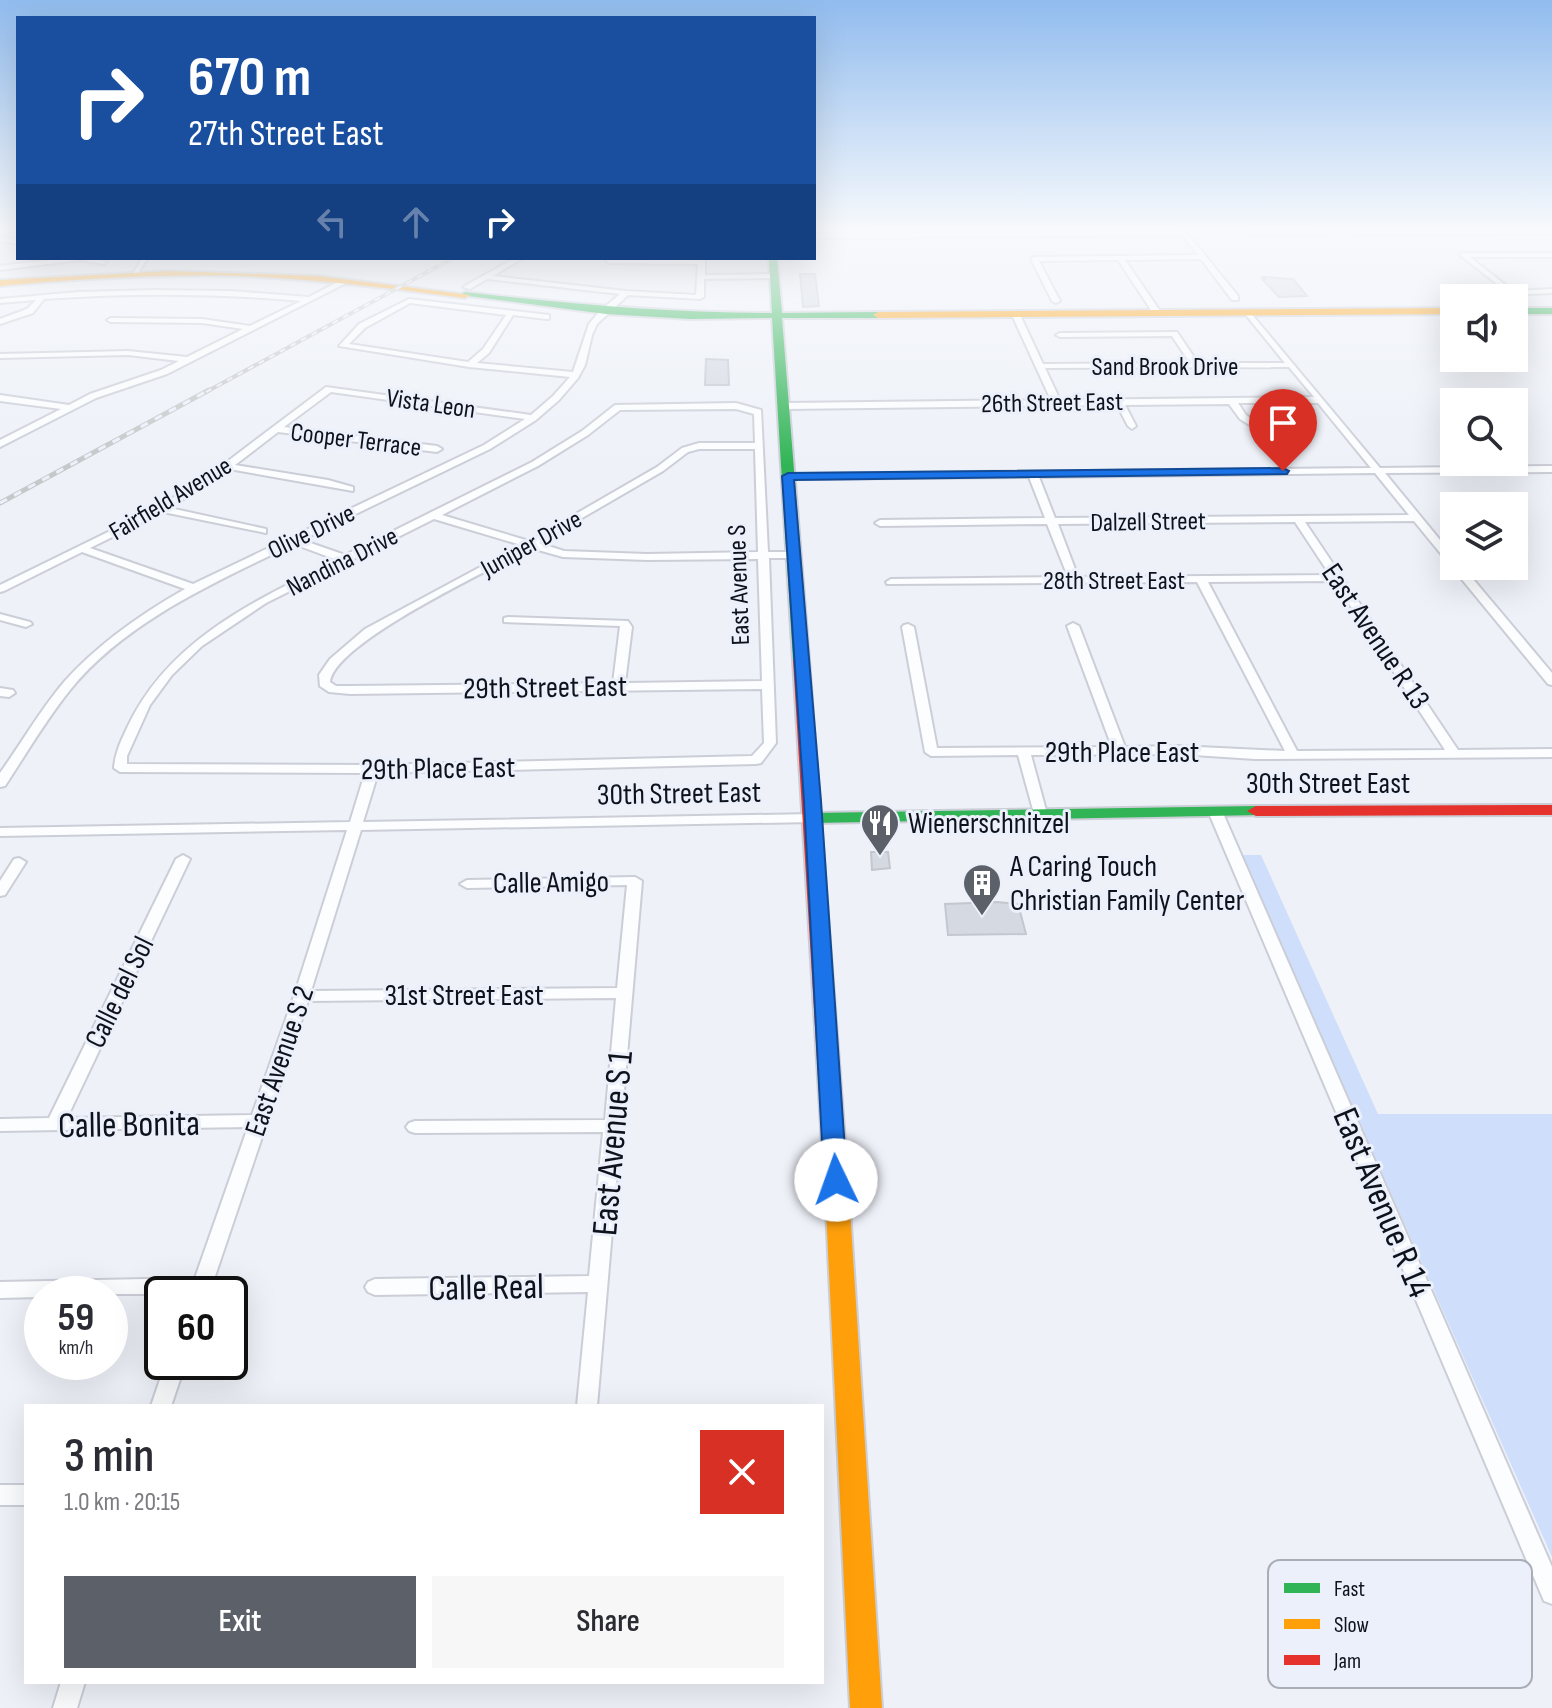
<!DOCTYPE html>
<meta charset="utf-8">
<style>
:root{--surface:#fff;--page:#f7f7f7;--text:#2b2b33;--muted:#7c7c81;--accent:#5c6068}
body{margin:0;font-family:"Sofia Sans Condensed",sans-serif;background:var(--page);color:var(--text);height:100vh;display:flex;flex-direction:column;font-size:30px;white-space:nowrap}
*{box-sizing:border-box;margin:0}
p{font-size:26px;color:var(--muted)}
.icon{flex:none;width:44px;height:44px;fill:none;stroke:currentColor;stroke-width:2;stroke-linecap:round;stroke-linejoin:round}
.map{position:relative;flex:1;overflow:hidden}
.details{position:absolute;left:24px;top:1404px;width:800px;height:280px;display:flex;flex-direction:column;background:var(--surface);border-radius:0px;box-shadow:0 8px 32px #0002}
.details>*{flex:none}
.hud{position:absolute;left:16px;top:16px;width:800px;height:244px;border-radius:0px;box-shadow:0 8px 32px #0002;background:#1a4fa0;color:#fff;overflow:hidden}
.controls{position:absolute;left:1440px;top:284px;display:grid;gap:16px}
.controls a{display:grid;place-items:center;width:88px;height:88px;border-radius:0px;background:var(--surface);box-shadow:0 8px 32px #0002;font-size:40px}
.speed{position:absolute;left:24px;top:1276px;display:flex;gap:16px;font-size:40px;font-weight:700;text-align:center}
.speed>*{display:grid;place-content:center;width:104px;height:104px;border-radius:50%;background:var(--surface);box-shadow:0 8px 32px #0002;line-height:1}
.speed small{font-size:20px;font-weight:400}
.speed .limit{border:4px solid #111;border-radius:12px;background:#fff;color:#111}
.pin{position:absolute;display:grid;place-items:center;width:68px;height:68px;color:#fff;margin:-82px -34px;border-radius:50% 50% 50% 0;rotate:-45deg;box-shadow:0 0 8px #0007}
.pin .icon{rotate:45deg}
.me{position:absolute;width:88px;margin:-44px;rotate:357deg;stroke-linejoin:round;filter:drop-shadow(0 0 6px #0008)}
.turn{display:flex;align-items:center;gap:28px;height:168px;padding:0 40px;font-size:36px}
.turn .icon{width:104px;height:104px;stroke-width:2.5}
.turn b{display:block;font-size:56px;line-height:68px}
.lanes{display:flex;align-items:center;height:76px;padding:0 40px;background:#0003;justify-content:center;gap:40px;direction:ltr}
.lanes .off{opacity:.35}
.round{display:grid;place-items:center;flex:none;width:84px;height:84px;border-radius:0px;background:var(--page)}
.head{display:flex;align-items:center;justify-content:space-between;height:136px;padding:0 40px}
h1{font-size:48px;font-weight:600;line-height:60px}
.action{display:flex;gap:16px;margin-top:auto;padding:16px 40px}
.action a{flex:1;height:92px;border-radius:0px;background:var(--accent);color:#fff;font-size:32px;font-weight:600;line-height:92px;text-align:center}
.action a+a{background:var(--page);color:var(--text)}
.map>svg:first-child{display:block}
.green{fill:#cfdefa}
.building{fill:#d5d9e1;stroke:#c3c7cf;stroke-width:2}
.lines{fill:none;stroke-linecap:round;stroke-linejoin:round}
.street-casing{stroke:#cbced7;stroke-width:4}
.fast-casing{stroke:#cbced7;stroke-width:4}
.slow-casing{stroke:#cbced7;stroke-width:4}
.jam-casing{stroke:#cbced7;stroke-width:4}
.street{fill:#fcfdfe;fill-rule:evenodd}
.fast{fill:#30b455;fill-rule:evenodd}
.slow{fill:#ff9f0a;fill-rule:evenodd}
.jam{fill:#e5322d;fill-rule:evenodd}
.rail-far1-casing{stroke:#c6c7c9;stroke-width:4}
.rail-casing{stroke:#c6c7c9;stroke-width:5}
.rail-far1{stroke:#ebf0fb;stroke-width:2;stroke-dasharray:6;stroke-linecap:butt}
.rail{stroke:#ebf0fb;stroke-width:3;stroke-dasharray:8;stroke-linecap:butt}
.route{fill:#1a73e8;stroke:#114b97;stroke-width:2}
.labels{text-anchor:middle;stroke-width:6;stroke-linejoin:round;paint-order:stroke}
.far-street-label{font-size:26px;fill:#0d121b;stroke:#ebf0fb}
.street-label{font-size:30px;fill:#0d121b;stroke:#ebf0fb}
.poi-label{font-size:30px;fill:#0d121b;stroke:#ebf0fb;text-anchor:start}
.near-street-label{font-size:36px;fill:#0d121b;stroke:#ebf0fb}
.key{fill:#ebf0fb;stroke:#a8adb8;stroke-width:2}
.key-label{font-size:22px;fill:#0d121b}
</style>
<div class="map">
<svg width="1552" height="1708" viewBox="0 0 1552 1708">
<rect width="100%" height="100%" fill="#eef1f8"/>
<path class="green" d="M1241,855H1261L1378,1114H1552V1557Z"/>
<path class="building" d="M800,274H815L819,306L803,307Z
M1263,277L1293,279L1307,296L1279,297L1262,279H1265Z
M706,359L728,360L729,385H705Z
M871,852H888L890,868L872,870Z
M997,902L1018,904L1026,934L948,935L945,904Z"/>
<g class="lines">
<defs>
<path id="street" d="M1176,227H1183L1186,232L1238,296V300H1232L1201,259L1125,260L1162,314L1158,316H1155L1118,260L1039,261L1060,301L1056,303L1052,301L1031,259L1034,257L1198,255L1182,235L814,238V234L1179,231Z
M1552,229V233L1250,235L1247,233L1250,231Z
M0,237L18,240V244L0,241Z
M1552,253V257H1470L1513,291L1552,289V293L1511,295L1460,255L1463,253Z
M64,258H92L107,262L104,264L80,260L0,270V266Z
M142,258H148L137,274H133Z
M515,258H523L493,276L626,291L696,295L698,264L609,263L606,261L609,259L698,260L699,258H705V275L775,274L779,276L775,278L704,279V297L700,299L628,295L597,324L592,335L585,365L578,378L559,400L536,420L490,449L302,540L345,555L532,462L582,431L615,405L736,403L761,410L768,552H794L799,555L794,558H769L776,743L761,763L756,764L378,773L363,822L813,814L820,818L813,822L361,830L311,991L617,988L627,885L467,888L460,884L467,880L635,877L642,881L597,1406H577L588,1292L375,1295L368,1292L365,1287L368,1282L375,1279L589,1276L603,1132L415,1133L409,1131L406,1127L409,1123L415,1121L605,1120L616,998L308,1001L209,1294H42V1297L0,1298V1282L195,1278L248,1127L0,1131V1119L49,1118L176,859L183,855L190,859L67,1118L252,1115L294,996L347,830L0,836V828L350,822L365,773L120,772L114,768C115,753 121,741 127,728C168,640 254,601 337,560L294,544C216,582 126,621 70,690C46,720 26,754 5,786L0,787V773C21,744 40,710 64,682C98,644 141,614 185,589L82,552L4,591L0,592V585L159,507L224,464L326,387L531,415L553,396L570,377L469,367L339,346L359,324L409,299L549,315V319H546L513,315L489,353L477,363L573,372L589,324L599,312L620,294L487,279L470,289L463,287ZM410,303L506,315L483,349L468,362L349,344L365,328ZM331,392L525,419L484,445L193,584L90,548L163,512L266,533V529L170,508L229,469L353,491V487L328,480L235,465L278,432L437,452L442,449L437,446L284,427ZM736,409L754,414L755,443H699L682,448L657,467L529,541L442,515L538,466L588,435L620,410ZM699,449H755L758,552L647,554L564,551L539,543L663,471L688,452ZM434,519L521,545L365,629L330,659L319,675L320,686L329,692L350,694L762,689L764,743L752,756L373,765L127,764V756L150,705L172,675L202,646L266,603ZM531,548L563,557L647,560L758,559L762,681L625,683L632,627L628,621L508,617L504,618V622L620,626L613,683L350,686H336L330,682C335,642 492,569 531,548Z
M343,279L350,281L167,374L96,398L0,447V440L61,409L0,401V395L69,405L90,394L161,370L179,361L128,355L0,358V354L128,351L187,357L243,329L202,323L111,322L107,320L111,318L202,319L250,326L301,301C215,293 130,293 44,299L33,313L0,324V319L27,309L36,300L0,303V299L78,292L154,290L231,291L309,297Z
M1249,311L1380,468L1552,466V472L1385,473L1454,557V566H1462L1552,673V685L1548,684L1414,521L1305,522L1458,750L1552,749V757L1255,759L1178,754L1031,755L1047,814L1040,818L1035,817L1018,755L931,756L925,752L902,627L904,625L908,624L914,627L937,748L1112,747L1067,626L1073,623L1079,626L1125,747L1178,746L1285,751L1197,582L887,584L886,582L891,579L1068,577L1047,524L880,526L875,523L880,520L1045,518L1029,477L788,479L785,478V474L1371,468L1318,403H1238L1246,415L1259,424V428L1256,429L1240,419L1229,404L1125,405L1136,426L1132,429L1128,426L1117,405L786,409L782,406L786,403L1051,400L1012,315L1016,313L1020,315L1043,364L1190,363L1172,336L1060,337L1056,335L1060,333L1174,332H1177L1198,363H1285L1246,315V311ZM1289,367L1314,397L1060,400L1045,368ZM1375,473L1409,515L1055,518L1039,477ZM1295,522L1330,575L1078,577L1058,524ZM1334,581L1445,750L1297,751L1208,582Z
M0,614L30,622L32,624L26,627L0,620Z
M0,688L13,690L15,693L9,697L0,696Z
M1215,807L1222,811L1552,1567V1604L1544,1601L1208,811Z
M19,858L26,862L5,895L0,896V881L14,859Z
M166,1362H186L171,1406H151Z
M0,1485H26V1505H0Z
M61,1682H85L77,1708H53Z"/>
<path id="fast" d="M769,258H777L782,313L878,312L883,315L878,318H782L809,660L801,665L793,660L772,318L690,319L606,314L460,295L465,292C568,304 668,313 772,313Z
M1514,308H1552V314H1514Z
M1256,806L1262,807L1265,811L1262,815L813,823L804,818L813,813Z"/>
<path id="slow" d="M169,271L319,276L470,295L465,298C390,288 315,279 239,276C159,274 79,279 0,286V280Z
M1454,308V314L878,318L873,315L878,312Z
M838,1201L846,1204L850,1210L882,1708H850L826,1210L830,1204Z"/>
<path id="jam" d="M801,655L809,660L850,1210L846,1216L838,1219L830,1216L826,1210L793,660Z
M1552,805V815L1256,816L1247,811L1256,806Z"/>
</defs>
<use href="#street" class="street-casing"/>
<use href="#fast" class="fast-casing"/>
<use href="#slow" class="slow-casing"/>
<use href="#jam" class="jam-casing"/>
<use href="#street" class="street"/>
<use href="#fast" class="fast"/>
<use href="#slow" class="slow"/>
<use href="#jam" class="jam"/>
<defs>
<path id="rail-far1" d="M206,392L453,258"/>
<path id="rail" d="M0,503L209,390"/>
</defs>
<use href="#rail-far1" class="rail-far1-casing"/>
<use href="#rail" class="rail-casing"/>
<use href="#rail-far1" class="rail-far1"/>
<use href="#rail" class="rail"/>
</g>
<linearGradient id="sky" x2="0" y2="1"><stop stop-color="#91bcee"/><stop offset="0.49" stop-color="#f7f9fc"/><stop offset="1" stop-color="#f7f9fc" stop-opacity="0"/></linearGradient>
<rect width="1552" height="466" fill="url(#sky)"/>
<path class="route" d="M1283,468L1289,471L1287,474L794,480L821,801L847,1180L844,1186L836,1189L827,1186L824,1180L804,801L782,476L788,473Z"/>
<defs>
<symbol id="restaurant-pin" viewBox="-11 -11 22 30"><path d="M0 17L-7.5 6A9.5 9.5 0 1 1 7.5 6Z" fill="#5c6068" stroke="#ebf0fb"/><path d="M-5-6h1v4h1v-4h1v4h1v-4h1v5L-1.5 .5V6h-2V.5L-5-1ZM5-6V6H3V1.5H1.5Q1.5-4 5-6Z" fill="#fff"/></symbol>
<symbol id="building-pin" viewBox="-11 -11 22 30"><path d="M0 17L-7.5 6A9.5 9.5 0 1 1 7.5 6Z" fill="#5c6068" stroke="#ebf0fb"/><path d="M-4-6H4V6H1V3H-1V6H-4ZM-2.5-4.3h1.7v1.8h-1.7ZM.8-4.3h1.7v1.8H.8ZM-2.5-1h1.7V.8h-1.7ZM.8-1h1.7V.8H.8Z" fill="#fff"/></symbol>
</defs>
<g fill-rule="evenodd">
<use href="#restaurant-pin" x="858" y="801" width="44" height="60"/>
<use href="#building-pin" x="960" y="861" width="44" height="60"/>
</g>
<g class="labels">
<g class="far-street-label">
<text x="1165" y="375">Sand Brook Drive</text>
<text transform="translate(1052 402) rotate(-1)" y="9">26th Street East</text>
<text transform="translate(431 403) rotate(8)" y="9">Vista Leon</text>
<text transform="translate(356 439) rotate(7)" y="9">Cooper Terrace</text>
<text transform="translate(170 498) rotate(-31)" y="9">Fairfield Avenue</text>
<text transform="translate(1148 521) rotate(-1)" y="9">Dalzell Street</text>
<text transform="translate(311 531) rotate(-26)" y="9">Olive Drive</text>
<text transform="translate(531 543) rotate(-29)" y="9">Juniper Drive</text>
<text transform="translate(342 561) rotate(-27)" y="9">Nandina Drive</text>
<text x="1114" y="589">28th Street East</text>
<text transform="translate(738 585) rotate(-92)" y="9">East Avenue S</text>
</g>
<g class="street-label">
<text transform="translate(1376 636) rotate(56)" y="10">East Avenue R 13</text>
<text transform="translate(545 687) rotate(-1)" y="10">29th Street East</text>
<text x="1122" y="762">29th Place East</text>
<text transform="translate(438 768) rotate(-1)" y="10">29th Place East</text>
<text x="1328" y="793">30th Street East</text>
<text transform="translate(679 793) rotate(-1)" y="10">30th Street East</text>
<text transform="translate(551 882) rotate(-1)" y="10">Calle Amigo</text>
<text transform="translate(119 992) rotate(-64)" y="10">Calle del Sol</text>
<text x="464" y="1005">31st Street East</text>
<text transform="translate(279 1061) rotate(-71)" y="10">East Avenue S 2</text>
</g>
<g class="poi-label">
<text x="908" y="833">Wienerschnitzel</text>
<text x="1010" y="876">A Caring Touch<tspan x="1010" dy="34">Christian Family Center</tspan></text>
</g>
<g class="near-street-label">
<text transform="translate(129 1123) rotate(-1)" y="13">Calle Bonita</text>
<text transform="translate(611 1143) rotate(-85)" y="13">East Avenue S 1</text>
<text transform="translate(1384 1202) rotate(67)" y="13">East Avenue R 14</text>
<text transform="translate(486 1286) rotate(-1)" y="13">Calle Real</text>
</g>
</g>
<rect x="1268" y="1560" width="264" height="128" rx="12" class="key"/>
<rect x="1284" y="1583" width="36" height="10" fill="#30b455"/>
<rect x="1284" y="1619" width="36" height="10" fill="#ff9f0a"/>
<rect x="1284" y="1655" width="36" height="10" fill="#e5322d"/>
<g class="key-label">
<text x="1334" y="1596">Fast</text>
<text x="1334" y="1632">Slow</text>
<text x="1334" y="1668">Jam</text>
</g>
</svg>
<div class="controls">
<a><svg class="icon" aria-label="sound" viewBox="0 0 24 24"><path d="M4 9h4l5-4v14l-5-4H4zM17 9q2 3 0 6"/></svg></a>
<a><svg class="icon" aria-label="search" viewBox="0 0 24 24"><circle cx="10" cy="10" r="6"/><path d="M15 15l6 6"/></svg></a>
<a><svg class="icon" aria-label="layers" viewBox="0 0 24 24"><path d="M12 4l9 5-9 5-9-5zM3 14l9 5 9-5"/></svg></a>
</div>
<div class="speed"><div>59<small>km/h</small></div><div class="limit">60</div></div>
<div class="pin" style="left:1283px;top:471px;background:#d93025"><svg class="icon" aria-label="arrive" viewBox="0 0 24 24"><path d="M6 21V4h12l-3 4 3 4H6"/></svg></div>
<svg class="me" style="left:836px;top:1180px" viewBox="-20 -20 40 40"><circle r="19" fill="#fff"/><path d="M0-13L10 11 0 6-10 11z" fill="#1a73e8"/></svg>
<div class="hud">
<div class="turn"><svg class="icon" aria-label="right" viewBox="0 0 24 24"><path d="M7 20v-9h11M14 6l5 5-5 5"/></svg><div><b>670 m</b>27th Street East</div></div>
<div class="lanes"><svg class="icon off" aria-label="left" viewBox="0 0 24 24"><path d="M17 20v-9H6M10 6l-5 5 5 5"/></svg><svg class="icon off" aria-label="ahead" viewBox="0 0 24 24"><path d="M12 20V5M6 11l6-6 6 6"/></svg><svg class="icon" aria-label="right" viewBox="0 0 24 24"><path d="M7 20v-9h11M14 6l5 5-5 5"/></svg></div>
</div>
<section class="details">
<div class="head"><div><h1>3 min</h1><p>1.0 km · 20:15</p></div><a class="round" style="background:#d93025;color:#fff"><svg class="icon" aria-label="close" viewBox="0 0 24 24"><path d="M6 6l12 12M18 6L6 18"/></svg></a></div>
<div class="action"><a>Exit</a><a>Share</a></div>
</section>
</div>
